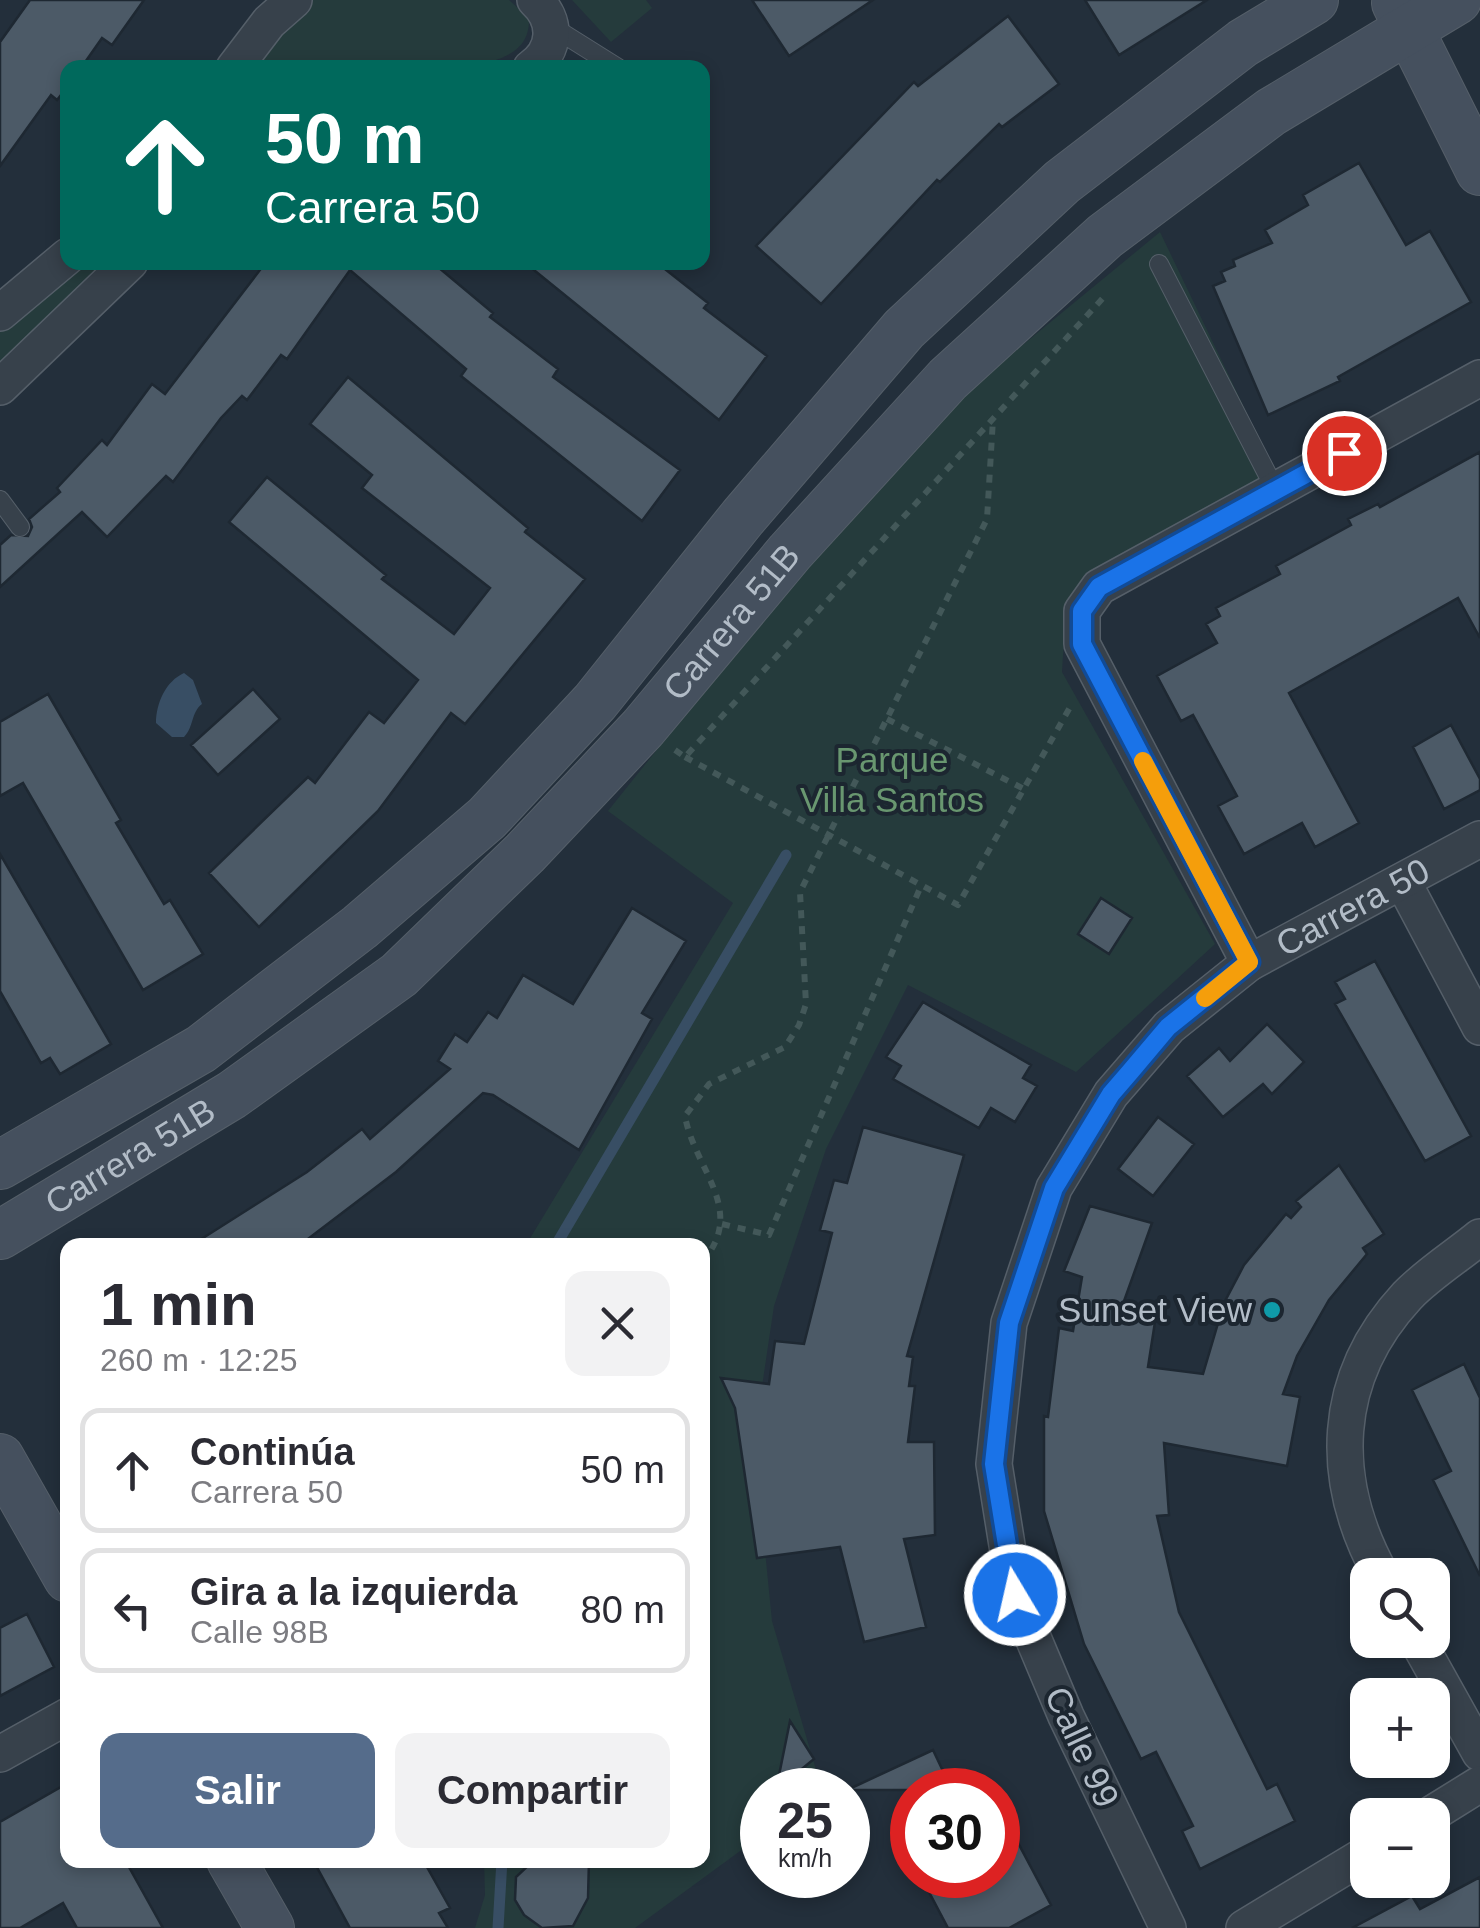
<!DOCTYPE html>
<html lang="es">
<meta charset="utf-8">
<style>
:root{--surface:#fff;--page:#f2f2f3;--text:#2b2b33;--muted:#7c7c81;--line:#e1e1e2;--accent:#556c8b}
body{margin:0;font-family:Arial,sans-serif;background:var(--page);color:var(--text);height:100vh;display:flex;flex-direction:column;font-size:38px;white-space:nowrap}
*{box-sizing:border-box;margin:0}
p{font-size:32px;color:var(--muted)}
.icon{flex:none;width:55px;height:55px;fill:none;stroke:currentColor;stroke-width:2;stroke-linecap:round;stroke-linejoin:round}
.map{position:relative;flex:1;overflow:hidden}
.drawer{position:absolute;left:60px;top:1238px;width:650px;height:630px;display:flex;flex-direction:column;background:var(--surface);border-radius:20px;box-shadow:0 5px 15px #0003}
.drawer>*{flex:none}
.guide{position:absolute;left:60px;top:60px;width:650px;height:210px;border-radius:20px;box-shadow:0 5px 15px #0003;background:#00695c;color:#fff;overflow:hidden}
.fabs{position:absolute;left:1350px;top:1558px;display:grid;gap:20px}
.fabs a{display:grid;place-items:center;width:100px;height:100px;border-radius:20px;background:var(--surface);box-shadow:0 5px 15px #0003;font-size:50px}
.speed{position:absolute;left:740px;top:1768px;display:flex;gap:20px;font-size:50px;font-weight:700;text-align:center}
.speed>*{display:grid;place-content:center;width:130px;height:130px;border-radius:50%;background:var(--surface);box-shadow:0 5px 15px #0003;line-height:1}
.speed small{font-size:25px;font-weight:400}
.speed .limit{border:15px solid #d22;background:#fff;color:#111}
.pin{position:absolute;display:grid;place-items:center;width:85px;height:85px;color:#fff;margin:-42px;border:5px solid #fff;border-radius:50%;box-shadow:0 2px 10px #0007}
.me{position:absolute;width:110px;margin:-55px;rotate:351deg;stroke-linejoin:round;filter:drop-shadow(0 0 8px #0008)}
.turn{display:flex;align-items:center;gap:35px;height:210px;padding:0 40px;font-size:45px}
.turn .icon{width:130px;height:130px;stroke-width:2.5}
.turn b{display:block;font-size:70px;line-height:85px}
.round{display:grid;place-items:center;flex:none;width:105px;height:105px;border-radius:20px;background:var(--page)}
.headline{display:flex;align-items:center;justify-content:space-between;height:170px;padding:0 40px}
h1{font-size:60px;font-weight:700;line-height:75px}
.action{display:flex;gap:20px;margin-top:auto;padding:20px 40px}
.action a{flex:1;height:115px;border-radius:20px;background:var(--accent);color:#fff;font-size:40px;font-weight:700;line-height:115px;text-align:center}
.action a+a{background:var(--page);color:var(--text)}
ul{padding:0;list-style:none}
li{display:flex;align-items:center;gap:30px;height:125px;margin:0 20px 15px;padding:0 20px;border:5px solid var(--line);border-radius:20px}
li div{flex:1}
li b{display:block;font-size:38px}
li em{font-style:normal}
.map>svg:first-child{display:block}
.green{fill:#253b3c}
.water{fill:#384e64}
.lines{fill:none;stroke-linecap:round;stroke-linejoin:round}
.stream{stroke:#384e64;stroke-width:11}
.building{fill:#4c5a67;stroke:#1e2832;stroke-width:2.5}
.lane-casing{stroke:#555f69;stroke-width:20}
.street-casing{stroke:#555f69;stroke-width:38}
.secondary-casing{stroke:#555f69;stroke-width:50}
.path{stroke:#435859;stroke-width:6;stroke-dasharray:8 8;stroke-linecap:butt}
.lane{stroke:#37414b;stroke-width:18}
.street{stroke:#37414b;stroke-width:35}
.secondary{stroke:#45505e;stroke-width:48}
.route-casing{stroke:#114b97;stroke-width:25}
.route{stroke:#1a73e8;stroke-width:18}
.slow{stroke:#f59e0b;stroke-width:18}
.culture-dot{fill:#0f9aa8;stroke:#1c2630;stroke-width:4}
.labels{text-anchor:middle;stroke-width:8;stroke-linejoin:round;paint-order:stroke}
.street-label{font-size:35px;fill:#b2bcc7;stroke:#1c2630}
.park-label{font-size:35px;fill:#699770;stroke:#1c2630}
.poi-label{font-size:35px;fill:#b2bcc7;stroke:#1c2630;text-anchor:end}
</style>
<div class="map">
<svg width="1480" height="1928" viewBox="0 0 1480 1928">
<rect width="100%" height="100%" fill="#232f3b"/>
<path class="green" d="M313,0H509L529,18C530,53 502,58 475,67L249,68Z
M572,0H646L652,8L611,42Z
M1160,232L1278,478L1065,622L1062,672L1215,944L1076,1072L908,985L826,1149L774,1306L754,1440L772,1621L822,1790H762V1835L635,1928H475L485,1895L484,1860H702V1245H526L733,903L608,811L804,566L962,395Z
M76,263H116L0,383V326Z"/>
<path class="water" d="M184,673L193,680L202,704C191,712 194,727 184,737H172L156,723C156,703 166,681 184,673Z"/>
<g class="lines">
<path class="stream" d="M556,1245L786,855
M498,1928L502,1860"/>
</g>
<path class="building" d="M30,0H144L112,45L102,38L81,68H68V86L57,100L51,95L0,166V42Z
M752,0H873L789,56Z
M1085,0H1207L1119,55Z
M1008,16L1059,84L1002,127L999,124L940,182L937,180L821,304L756,246L914,82L918,86Z
M1359,163L1406,245L1430,231L1471,302L1338,377L1340,381L1268,415L1213,286L1225,281L1221,272L1235,266L1233,260L1272,243L1265,230L1308,205L1303,195Z
M266,262H432L493,313L490,317L558,369L553,377L680,470L642,521L461,376L466,369L350,270L287,359L281,355L247,400L242,396L221,418L173,482L166,476L107,537L82,512L0,587V545L11,535L28,536L32,527L29,519L60,492L57,488L102,440L107,445L152,384L165,394Z
M524,262H656L708,303L704,308L767,356L719,420Z
M348,377L528,528L525,532L585,579L465,724L451,713L378,811L259,927L209,873L308,777L315,783L369,712L384,723L418,680L229,522L267,477L386,575L382,579L454,634L490,588L362,488L372,475L310,424Z
M1480,452V638L1458,598L1289,693L1359,823L1315,847L1302,823L1244,854L1218,806L1237,796L1193,715L1181,721L1157,676L1217,643L1206,624L1220,616L1216,608L1280,574L1276,566L1351,525L1348,519L1378,504L1380,507Z
M253,689L280,719L218,775L191,745Z
M48,694L121,820L116,823L164,904L170,900L203,954L143,990L23,783L0,796V722Z
M1451,725L1480,779V790L1444,809L1413,747Z
M0,854L111,1044L60,1074L50,1058L41,1063L0,991Z
M1101,898L1132,918L1109,954L1078,934Z
M632,908L686,941L642,1013L652,1019L579,1150L493,1095L483,1093L396,1172L300,1245H192L307,1172L362,1129L370,1139L450,1069L438,1061L455,1034L467,1042L488,1012L497,1018L523,975L573,1004Z
M1375,961L1471,1136L1425,1161L1335,1004L1345,999L1335,982Z
M923,1002L1031,1065L1023,1078L1037,1086L1015,1122L991,1108L979,1128L893,1079L901,1066L886,1057Z
M1267,1024L1304,1062L1272,1094L1263,1084L1223,1117L1187,1076L1219,1048L1230,1061Z
M1158,1117L1194,1144L1153,1196L1118,1169Z
M863,1127L964,1155L907,1356L913,1357L909,1386H915L908,1442H934L935,1535L904,1539L926,1627L864,1642L840,1547L757,1558L735,1408L721,1378L769,1384L775,1341L804,1344L832,1233L820,1230L834,1180L847,1183Z
M1339,1165L1384,1234L1363,1248L1367,1254L1329,1300L1297,1356L1283,1394L1300,1397L1287,1466L1164,1443L1169,1515L1157,1516L1179,1612L1267,1789L1277,1784L1295,1821L1200,1869L1182,1831L1193,1826L1156,1752L1141,1759L1084,1644L1044,1511V1416L1048,1417L1059,1328L1073,1331L1082,1277L1064,1271L1090,1206L1152,1223L1119,1315L1155,1322L1148,1367L1203,1374L1224,1303L1244,1265L1286,1214L1291,1218L1301,1207L1296,1201Z
M1464,1364L1480,1398V1576L1433,1480L1451,1471L1412,1390Z
M27,1614L54,1667L0,1696V1628Z
M790,1721L814,1759L776,1790Z
M933,1750L952,1790H847Z
M68,1783V1860H125L163,1928H77L63,1903L20,1928H0V1822Z
M998,1805L1051,1905L1009,1928H948L929,1892L941,1886L936,1875H998Z
M313,1860H423L450,1908L439,1913L448,1928H350Z
M534,1860H589L588,1898L573,1926L542,1928L524,1915L515,1900L516,1877Z
M1480,1877V1928H1352L1412,1896L1420,1909Z"/>
<g class="lines">
<defs>
<path id="lane" d="M551,26L618,68
M1159,264L1276,491
M0,500L20,527"/>
<g id="street">
<path d="M234,68L269,22L294,0"/>
<path d="M531,68C557,50 557,20 535,0"/>
<path d="M0,313L68,256"/>
<path d="M0,387L130,262"/>
<path d="M1403,882L1480,1027"/>
<path d="M1249,963L1082,644V611L1099,587L1480,378"/>
<path d="M1381,1575C1328,1479 1331,1378 1407,1296C1428,1274 1457,1256 1480,1237"/>
<path d="M1417,1640L1480,1753"/>
<path d="M0,1754L68,1716"/>
<path d="M1430,1815L1480,1784"/>
<path id="s1" d="M1168,1928L1066,1716L1015,1595L994,1464L1009,1323L1054,1188L1111,1094L1169,1027L1249,963L1480,839"/>
<path d="M1244,1928L1368,1853"/>
</g>
<g id="secondary">
<path d="M1396,3L1480,171"/>
<path d="M0,1165L201,1049L360,927L487,818L595,702L743,517L904,329L1062,182L1243,43L1314,0"/>
<path id="s2" d="M0,1235L232,1095L399,975L525,853L643,728L790,552L948,379L1105,236L1271,112L1457,0"/>
<path d="M0,1458L68,1578"/>
<path d="M231,1860L270,1928"/>
</g>
</defs>
<use href="#lane" class="lane-casing"/>
<use href="#street" class="street-casing"/>
<use href="#secondary" class="secondary-casing"/>
<path class="path" d="M887,719L1024,789
M675,750L685,757L1103,298
M685,757L958,905L1073,702
M722,1224L769,1235L921,886
M702,1262C748,1210 694,1169 685,1116L709,1084L785,1047L799,1025L806,1004L800,892L987,519L993,419"/>
<use href="#lane" class="lane"/>
<use href="#street" class="street"/>
<use href="#secondary" class="secondary"/>
</g>
<g class="lines">
<defs>
<path id="route" d="M1015,1595L994,1464L1009,1323L1054,1188L1111,1094L1130,1072L1168,1027L1249,962L1082,644V611L1099,587L1344,453"/>
</defs>
<use href="#route" class="route-casing"/>
<use href="#route" class="route"/>
<path class="slow" d="M1143,761L1249,962L1205,998"/>
</g>
<circle class="culture-dot" cx="1272" cy="1310" r="10"/>
<g class="labels">
<g class="street-label">
<text dy="12" stroke="none"><textPath href="#s2" startOffset="962">Carrera 51B</textPath></text>
<text dy="12" stroke="none"><textPath href="#s1" startOffset="1202">Carrera 50</textPath></text>
<text dy="12" stroke="none"><textPath href="#s2" startOffset="152">Carrera 51B</textPath></text>
<text transform="translate(1082 1747) rotate(65)" y="12">Calle 99</text>
</g>
<g class="park-label">
<text x="892" y="772">Parque<tspan x="892" dy="40">Villa Santos</tspan></text>
</g>
<g class="poi-label">
<text x="1252" y="1322">Sunset View</text>
</g>
</g>
</svg>
<div class="fabs">
<a><svg class="icon" aria-label="search" viewBox="0 0 24 24"><circle cx="10" cy="10" r="6"/><path d="M15 15l6 6"/></svg></a>
<a>+</a>
<a>−</a>
</div>
<div class="speed"><div>25<small>km/h</small></div><div class="limit">30</div></div>
<div class="pin" style="left:1344px;top:453px;background:#d93025"><svg class="icon" aria-label="arrive" viewBox="0 0 24 24"><path d="M6 21V4h12l-3 4 3 4H6"/></svg></div>
<svg class="me" style="left:1015px;top:1595px" viewBox="-20 -20 40 40"><circle r="17" fill="#1a73e8" stroke="#fff" stroke-width="3"/><path d="M0-11L8 9 0 5-8 9z" fill="#fff"/></svg>
<div class="guide">
<div class="turn"><svg class="icon" aria-label="ahead" viewBox="0 0 24 24"><path d="M12 20V5M6 11l6-6 6 6"/></svg><div><b>50 m</b>Carrera 50</div></div>
</div>
<section class="drawer">
<div class="headline"><div><h1>1 min</h1><p>260 m · 12:25</p></div><a class="round"><svg class="icon" aria-label="close" viewBox="0 0 24 24"><path d="M6 6l12 12M18 6L6 18"/></svg></a></div>
<ul>
<li><svg class="icon" aria-label="ahead" viewBox="0 0 24 24"><path d="M12 20V5M6 11l6-6 6 6"/></svg><div><b>Continúa</b><p>Carrera 50</p></div><em>50 m</em></li>
<li><svg class="icon" aria-label="left" viewBox="0 0 24 24"><path d="M17 20v-9H6M10 6l-5 5 5 5"/></svg><div><b>Gira a la izquierda</b><p>Calle 98B</p></div><em>80 m</em></li>
</ul>
<div class="action"><a>Salir</a><a>Compartir</a></div>
</section>
</div>
